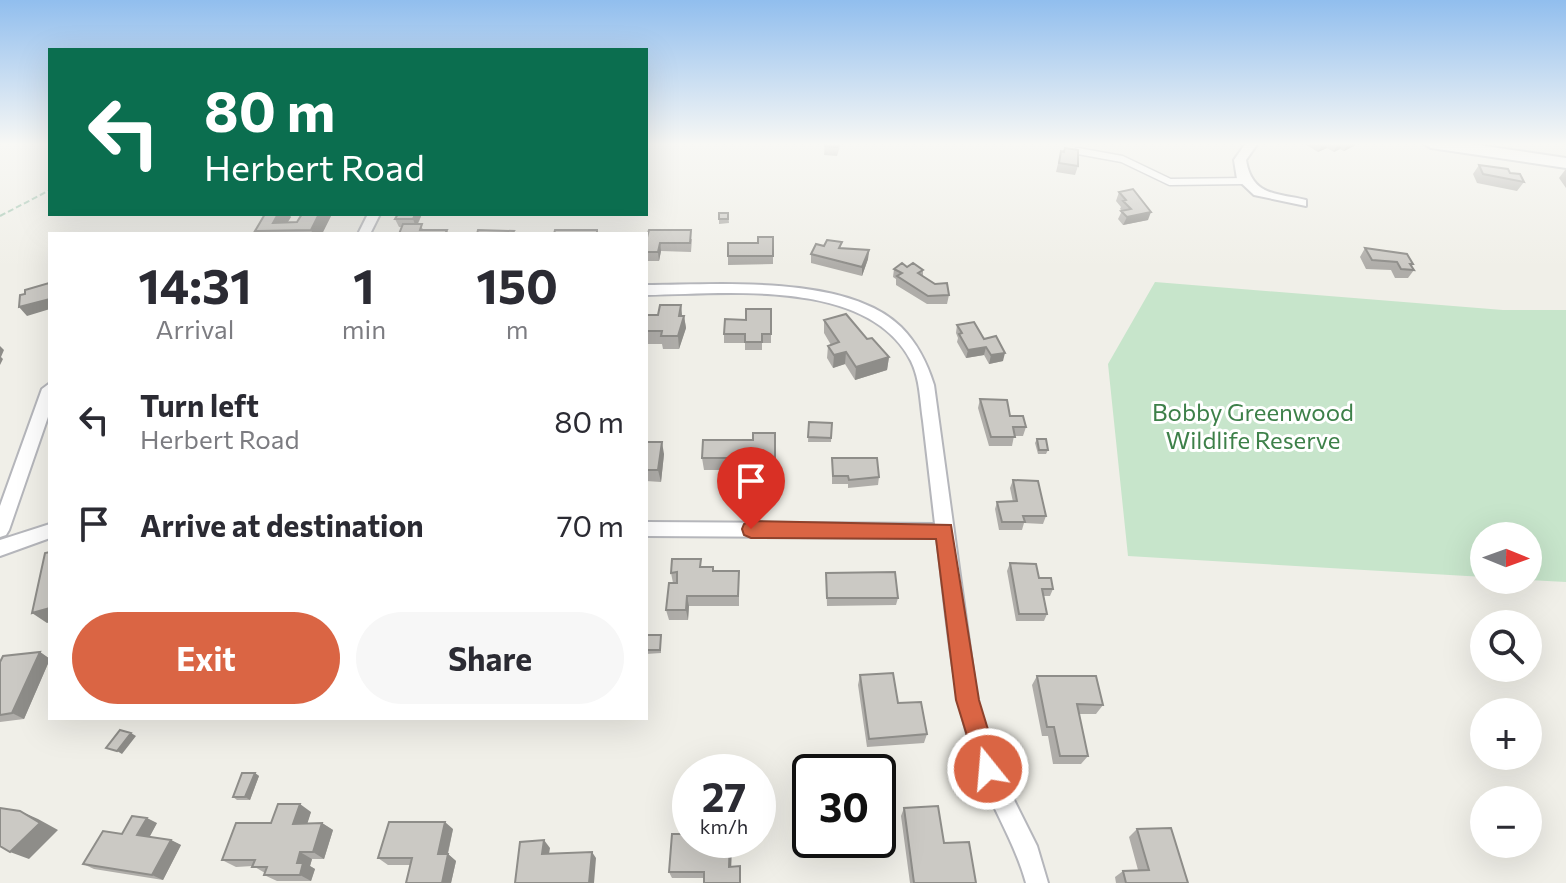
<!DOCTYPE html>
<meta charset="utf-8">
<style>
:root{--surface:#fff;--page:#f7f7f7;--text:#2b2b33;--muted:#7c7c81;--accent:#da6544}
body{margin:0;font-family:Commissioner,sans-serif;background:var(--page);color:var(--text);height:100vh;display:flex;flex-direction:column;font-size:30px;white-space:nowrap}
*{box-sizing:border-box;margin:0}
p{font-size:26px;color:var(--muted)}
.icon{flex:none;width:44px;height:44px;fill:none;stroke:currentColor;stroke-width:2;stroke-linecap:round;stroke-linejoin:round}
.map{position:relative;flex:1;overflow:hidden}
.sheet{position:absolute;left:48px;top:232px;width:600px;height:488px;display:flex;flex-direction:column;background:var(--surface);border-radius:0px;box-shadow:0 8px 32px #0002}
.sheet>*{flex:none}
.top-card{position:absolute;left:48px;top:48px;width:600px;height:168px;border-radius:0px;box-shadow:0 8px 32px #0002;background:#0b6e4f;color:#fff;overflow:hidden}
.needle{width:52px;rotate:91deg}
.fabs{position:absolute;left:1470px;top:522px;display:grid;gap:16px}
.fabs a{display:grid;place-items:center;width:72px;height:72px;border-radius:50%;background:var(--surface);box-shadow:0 8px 32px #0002;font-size:40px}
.speed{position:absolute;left:672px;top:754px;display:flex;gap:16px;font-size:40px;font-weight:700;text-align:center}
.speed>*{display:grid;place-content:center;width:104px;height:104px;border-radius:50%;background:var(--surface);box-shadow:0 8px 32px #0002;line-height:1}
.speed small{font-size:20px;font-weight:400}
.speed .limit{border:4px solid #111;border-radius:12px;background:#fff;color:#111}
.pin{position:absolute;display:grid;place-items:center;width:68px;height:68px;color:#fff;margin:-82px -34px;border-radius:50% 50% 50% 0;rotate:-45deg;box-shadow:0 0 8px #0007}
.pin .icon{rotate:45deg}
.me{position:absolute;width:88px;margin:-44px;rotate:343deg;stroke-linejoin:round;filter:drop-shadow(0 0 6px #0008)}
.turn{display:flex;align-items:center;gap:28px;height:168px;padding:0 24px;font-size:36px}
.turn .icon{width:104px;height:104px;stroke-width:2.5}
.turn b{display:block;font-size:56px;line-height:68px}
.eta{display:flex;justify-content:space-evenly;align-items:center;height:136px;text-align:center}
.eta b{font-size:48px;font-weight:700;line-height:56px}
.primary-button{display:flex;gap:16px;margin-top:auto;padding:16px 24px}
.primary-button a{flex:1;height:92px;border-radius:48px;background:var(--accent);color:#fff;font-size:32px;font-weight:700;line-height:92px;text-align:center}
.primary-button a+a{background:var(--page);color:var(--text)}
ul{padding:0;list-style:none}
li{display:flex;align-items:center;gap:24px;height:104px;padding:0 24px}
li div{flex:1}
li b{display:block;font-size:30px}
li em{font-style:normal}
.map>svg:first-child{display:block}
.green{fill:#c7e5cb}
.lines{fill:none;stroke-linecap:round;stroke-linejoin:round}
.lane-casing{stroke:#b5b6bb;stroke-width:9}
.street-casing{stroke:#b5b6bb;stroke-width:4}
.secondary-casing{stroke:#b6b8be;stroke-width:4}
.path{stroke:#a0c5b0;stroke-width:2;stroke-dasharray:6 3;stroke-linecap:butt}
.lane{stroke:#fff;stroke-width:6}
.street{fill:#fff;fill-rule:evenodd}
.secondary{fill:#fff;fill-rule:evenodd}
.wall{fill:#afada9}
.shaded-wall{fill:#8e8d89}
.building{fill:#cbc9c4;stroke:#8e8d89;stroke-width:2}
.route{fill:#da6544;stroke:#8e422c;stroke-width:2}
.labels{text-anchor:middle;stroke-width:6;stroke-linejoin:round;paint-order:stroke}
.park-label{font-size:24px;fill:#3d8049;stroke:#fff}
</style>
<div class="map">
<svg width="1566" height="883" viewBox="0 0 1566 883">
<rect width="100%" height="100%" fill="#f0efe8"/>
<path class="green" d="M1155,282L1503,310H1566V582L1528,580V536H1484V577L1128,556L1108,364Z"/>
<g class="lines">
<defs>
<path id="lane" d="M1078,151L1122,159L1170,182L1245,181"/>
<path id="street" d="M1246,143H1258L1246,160C1252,196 1276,193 1306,200V206L1254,195L1237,179L1234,160Z
M368,214H380L370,234H358Z
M646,285C717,285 847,274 901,327C918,344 927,363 934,385L977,700L997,766L1037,846L1048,883H1026C1015,843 992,808 978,769C951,695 947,616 937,538L646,536V522L935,524C931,489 927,455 923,421C920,401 920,379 911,361C868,277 724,294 646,295Z
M50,383V411L9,530L6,535L0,537V506L42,389Z
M50,524V538L0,556V540Z"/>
<path id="secondary" d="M1423,143H1464L1566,158V168L1431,148Z"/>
</defs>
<use href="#lane" class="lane-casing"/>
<use href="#street" class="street-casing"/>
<use href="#secondary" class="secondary-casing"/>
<path class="path" d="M0,216L50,190"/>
<use href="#lane" class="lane"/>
<use href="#street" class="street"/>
<use href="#secondary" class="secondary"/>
</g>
<path class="wall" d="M825,143H841L837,156L824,155Z
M1303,143H1356L1354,146L1344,151L1340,149L1334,152L1327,148L1318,152Z
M1061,151L1078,166L1075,175L1056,172Z
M1479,165L1510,173L1524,182L1517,191L1477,183L1473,174Z
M1565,170H1566V188L1559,178Z
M1119,192L1148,220L1123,225L1118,219L1122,211L1120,209L1121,207L1116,201Z
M719,213H728L729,223L719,224Z
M302,214H330L331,216L322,234H257L255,231L291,217L287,222H297Z
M422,214L418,224L424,230H447L449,234H399L402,227H399L395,219Z
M773,237V264L728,265V256Z
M692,239L691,252L661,251L659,261H646V241Z
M841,248L869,250L868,259L862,276L811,263V254Z
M1365,248L1413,264L1412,266L1414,270L1408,278H1395L1391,270L1366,269L1360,257Z
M894,269L923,270V276L949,295L947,304H927L896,285V279L893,277Z
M681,305L682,316H684L686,328L679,349H663L662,344H646V315H658Z
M771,309V343H762V350H745V343H724V334L746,320Z
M824,320L867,339L889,357L887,370L855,380L845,364L833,368L827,358L828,346L831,345L824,333Z
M957,325L984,339L1003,361L989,364L984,355L966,358L957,342L958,338L956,333Z
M980,399L1010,416L1026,427L1023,436H1014L1012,446H989L978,408Z
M809,422L832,423L831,442H808Z
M775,433V484H735L734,470H704L702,458Z
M1037,439L1048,450L1046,454H1038L1035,443Z
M646,442L664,454L661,482L646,481Z
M832,458L879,477L878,485L848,488V484H832Z
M1013,480L1046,516L1043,524L1024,523L1022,530H999L995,509L997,502H1013L1010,488Z
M1010,563L1039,578L1053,589L1050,596H1043L1047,614L1044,621H1016L1007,571Z
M702,567L714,571H739V606H689L688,620H669L666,610L673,583L671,573Z
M826,573L898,598L896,605L827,606Z
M661,635V653L646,654V643Z
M40,652L50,659L24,719L0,722V662Z
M860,675L898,703L927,734L924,743L867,747L858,685Z
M1037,676L1103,705L1096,714H1079L1088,756L1081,764H1053L1048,736H1042L1032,685Z
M255,773L259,776L250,800H237L233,797Z
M904,808L944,843L976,883H910L901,816Z
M311,812L307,823H322L333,830L324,859H312L310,866L315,869L311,881H277L264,875L265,873L253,866L236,867L222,860L271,823Z
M157,823L149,837L171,840L181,845L163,880L94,869L83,864L122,834Z
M453,829L448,854L456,861L451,883H406L411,865H388L378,858Z
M1137,829L1188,883H1116L1115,877L1123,871L1138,870L1129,837Z
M730,840H732L731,867L741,873V883H704V878H672L669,872Z"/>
<path class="shaded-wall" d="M1323,143H1329L1327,148L1318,152Z
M1338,143H1343L1340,149L1334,152Z
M1348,143H1356L1354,146L1344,151Z
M1151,212L1148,220L1123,225L1127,217Z
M278,214H289L291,217L283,230L273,223Z
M319,214H330L331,216L322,234H313L311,230Z
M415,214H422L416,227L413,219Z
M660,243L661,251L659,261L658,252Z
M869,250L868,259L862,276V267Z
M50,299V309L27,316L19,307Z
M681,305L682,317L684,316L686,328L679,349L678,336Z
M0,346L4,350L1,357L3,359L0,365Z
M986,347L984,355L966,358L968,350Z
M846,352L845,364L833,368L834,355Z
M1005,353L1003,361L989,364L991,355Z
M889,357L887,370L855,380L856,367Z
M662,442L664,454L661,482L658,470Z
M687,596L689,606L688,620L686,610Z
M50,608V622L47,623L32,613Z
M40,652L50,659L24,719L12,713Z
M131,733L136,736L122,754L117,751Z
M255,773L259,776L250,800L245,797Z
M300,804L311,812L305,831L293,824Z
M20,811L38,819L58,830L29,859L10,852Z
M147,818L157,823L148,840L137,835Z
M445,822L453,829L446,861L438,854Z
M322,823L333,830L324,859L313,852Z
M171,840L181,845L163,880L152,875Z
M544,840L550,848L548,860L542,854Z
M730,840H732L731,873L729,867Z
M300,852L312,859L310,866L315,869L311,881L300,875L297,863Z
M592,852L596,858L594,883H589Z
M448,854L456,861L451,883H442Z"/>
<path class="building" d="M825,143H839L837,147L825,146Z
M1065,148L1078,150V166L1059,163L1061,151L1064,152Z
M1479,165L1508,169L1510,173L1520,174L1524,182L1483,174Z
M1133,189L1151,212L1127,217L1121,211L1131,209L1123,201L1126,200L1119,192Z
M719,213H728V219H719Z
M265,214H278L273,223L297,222L302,214H319L311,230L255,231Z
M398,214H415L413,219H395Z
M403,224H422L420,230H447L445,234H399Z
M478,230L514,231L512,234H477Z
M555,230H597V234H554Z
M649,230H691L690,243H660L658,252H646V241Z
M758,237H773V256H728V243H758Z
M827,240L842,242L839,248L869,250L862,267L811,254L816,244L824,246Z
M1365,248L1407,254L1413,264H1410L1414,270L1401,269L1397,262L1372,260Z
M902,263L907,267L913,263L923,270L918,273L935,284L947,283L949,295L928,296L897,276L902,273L894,269Z
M49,283L50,299L19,307L20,295L25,294V290Z
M660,305H681L679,316H684L678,336H661L662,331H646V315H658Z
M746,309H771V334H762V342H745V334H724L725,319L746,320Z
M846,314L867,339L872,338L889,357L856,367L846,352L834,355L828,346L839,342L824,320Z
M974,322L984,339L996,336L1005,353L991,355L986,347L968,350L959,334L962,333L957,325Z
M980,399L1007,400L1010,416H1023L1026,427H1013L1015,437H991Z
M809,422L832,423L831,438L808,437Z
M753,433H775V472H734L735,458H702L703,440H753Z
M1037,439H1046L1048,450H1039Z
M646,442H662L658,470H646Z
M832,458H877L879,477L849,480L848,476H833Z
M1013,480L1038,481L1046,516H1023L1025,522H1002L997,502L1017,501Z
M50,552V608L32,613L45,553Z
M672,559H701L700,567H713V571H739L738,596H687L686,610H666L669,583H677V572L671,573Z
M1010,563L1036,564L1039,578H1051L1053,589H1042L1047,614H1019Z
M895,572L898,598H827L826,573Z
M647,635H661L660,650H646Z
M40,652L12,713L0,715V662L3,656Z
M893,673L898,703L921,702L927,734L869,739L860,675Z
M1037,676H1096L1103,705L1077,704L1088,756H1060L1054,727H1047Z
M120,730L131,733L117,751L106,748Z
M242,773H255L245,797H233Z
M278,804H300L293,824L322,823L313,852H300L297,863H303L300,875H264L267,867H252L255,860H222L236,823H271Z
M938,806L944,843L969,842L976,883H914L904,808Z
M0,808L20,811L40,823L10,852L0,846Z
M132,816L147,818L137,835L171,840L152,875L83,864L103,831L122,834Z
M389,822H445L438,854H448L442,883H406L412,858H378Z
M1171,828L1188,883H1126L1123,871L1149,870L1137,829Z
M672,834H690V840H730L729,867L740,866V883H704V872H669Z
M544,840L542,854L592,852L589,883H515L520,842Z"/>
<linearGradient id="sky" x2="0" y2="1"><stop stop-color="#91beee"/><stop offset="0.54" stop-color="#f8f8f5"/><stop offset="1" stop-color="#f8f8f5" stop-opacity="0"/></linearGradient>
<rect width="1566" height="267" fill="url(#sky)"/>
<path class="route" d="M751,521L951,525L979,700L1000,769L997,778L988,781L980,778L956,700L936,539L751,538L744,535L742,529L744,524Z"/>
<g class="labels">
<g class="park-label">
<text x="1253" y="421">Bobby Greenwood<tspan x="1253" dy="28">Wildlife Reserve</tspan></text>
</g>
</g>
</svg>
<div class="fabs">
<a><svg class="needle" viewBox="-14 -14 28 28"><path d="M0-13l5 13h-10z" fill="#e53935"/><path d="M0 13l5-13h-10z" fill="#7c7c81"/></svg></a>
<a><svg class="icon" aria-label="search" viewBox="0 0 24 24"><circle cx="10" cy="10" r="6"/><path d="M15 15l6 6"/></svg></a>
<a>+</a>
<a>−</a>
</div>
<div class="speed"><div>27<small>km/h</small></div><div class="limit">30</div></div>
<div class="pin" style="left:751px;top:529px;background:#d93025"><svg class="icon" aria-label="arrive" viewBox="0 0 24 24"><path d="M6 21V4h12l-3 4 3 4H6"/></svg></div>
<svg class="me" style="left:988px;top:769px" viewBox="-20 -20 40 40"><circle r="17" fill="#da6544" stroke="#fff" stroke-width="3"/><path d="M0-11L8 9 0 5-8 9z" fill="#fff"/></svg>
<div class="top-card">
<div class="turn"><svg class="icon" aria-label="left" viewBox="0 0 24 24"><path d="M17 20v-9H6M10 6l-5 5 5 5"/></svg><div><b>80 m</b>Herbert Road</div></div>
</div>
<section class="sheet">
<div class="eta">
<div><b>14:31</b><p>Arrival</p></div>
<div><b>1</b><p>min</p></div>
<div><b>150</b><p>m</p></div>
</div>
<ul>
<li><svg class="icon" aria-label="left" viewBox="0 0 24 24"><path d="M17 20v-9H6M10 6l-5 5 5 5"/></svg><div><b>Turn left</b><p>Herbert Road</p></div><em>80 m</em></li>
<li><svg class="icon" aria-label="arrive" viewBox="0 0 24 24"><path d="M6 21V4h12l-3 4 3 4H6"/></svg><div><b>Arrive at destination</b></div><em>70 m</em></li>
</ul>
<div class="primary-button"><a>Exit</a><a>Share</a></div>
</section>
</div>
